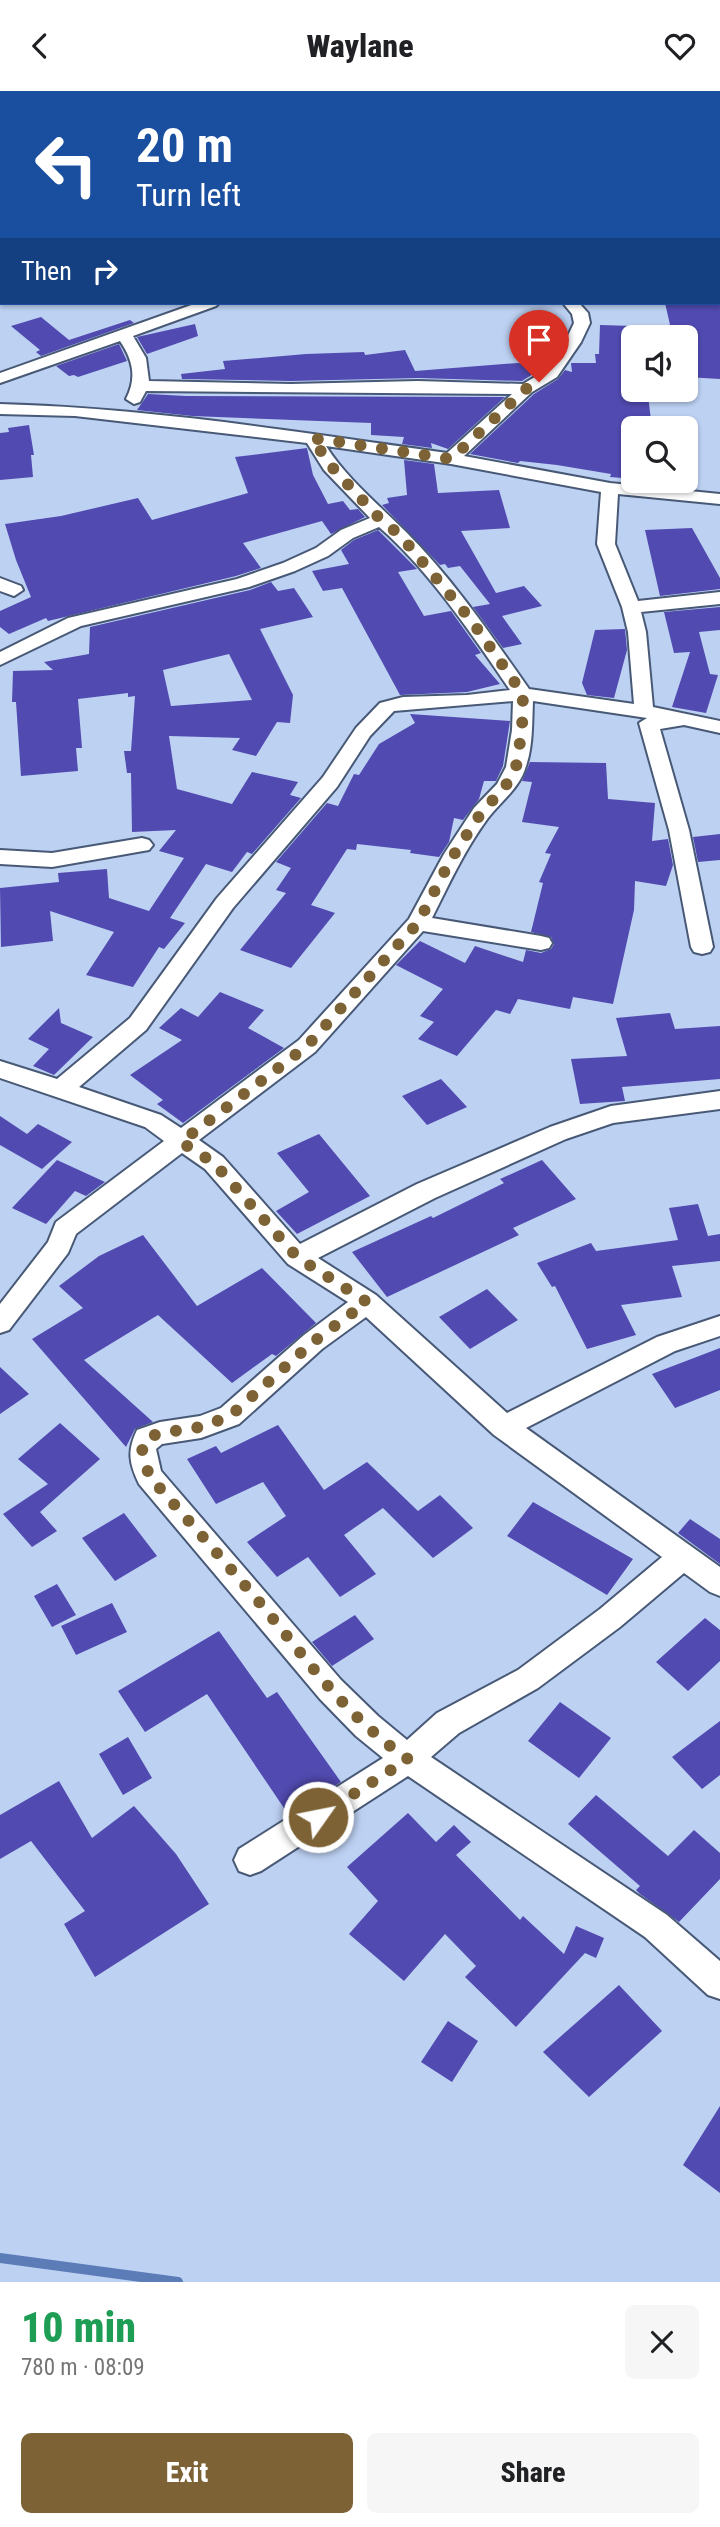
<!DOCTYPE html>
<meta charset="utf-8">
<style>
:root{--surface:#fff;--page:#f6f6f6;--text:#202124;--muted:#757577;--accent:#7c6234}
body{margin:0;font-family:"Roboto Condensed",sans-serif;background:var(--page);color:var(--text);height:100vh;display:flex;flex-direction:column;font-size:26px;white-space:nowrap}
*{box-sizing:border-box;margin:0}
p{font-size:23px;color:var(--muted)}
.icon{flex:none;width:38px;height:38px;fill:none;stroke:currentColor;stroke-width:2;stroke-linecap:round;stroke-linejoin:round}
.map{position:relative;height:2191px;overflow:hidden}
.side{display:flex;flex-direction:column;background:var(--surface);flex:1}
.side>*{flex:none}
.banner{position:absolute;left:0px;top:0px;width:721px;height:214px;box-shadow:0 2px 5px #0004;background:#1a4fa0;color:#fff;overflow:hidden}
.controls{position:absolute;left:621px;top:234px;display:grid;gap:14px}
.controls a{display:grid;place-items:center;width:77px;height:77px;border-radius:10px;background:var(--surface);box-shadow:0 2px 5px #0004;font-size:35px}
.pin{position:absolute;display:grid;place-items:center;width:60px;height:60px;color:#fff;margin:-72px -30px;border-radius:50% 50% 50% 0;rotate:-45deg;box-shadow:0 0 7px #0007}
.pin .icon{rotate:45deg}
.me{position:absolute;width:77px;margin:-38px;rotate:57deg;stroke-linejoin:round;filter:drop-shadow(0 0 5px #0008)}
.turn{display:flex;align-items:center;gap:24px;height:147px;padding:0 21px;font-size:32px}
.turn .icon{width:91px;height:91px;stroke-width:2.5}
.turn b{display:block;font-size:49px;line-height:60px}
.then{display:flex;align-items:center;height:66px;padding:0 21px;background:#0003;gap:14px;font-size:26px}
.round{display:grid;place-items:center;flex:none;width:74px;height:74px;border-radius:10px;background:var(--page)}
.headline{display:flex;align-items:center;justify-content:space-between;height:119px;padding:0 21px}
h1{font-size:42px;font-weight:800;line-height:52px;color:#1e9e55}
.button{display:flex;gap:14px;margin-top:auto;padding:14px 21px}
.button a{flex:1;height:80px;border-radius:10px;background:var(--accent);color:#fff;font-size:28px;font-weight:800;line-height:80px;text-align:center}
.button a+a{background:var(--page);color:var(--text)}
header{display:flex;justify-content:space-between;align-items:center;height:91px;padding:0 21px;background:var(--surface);font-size:32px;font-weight:800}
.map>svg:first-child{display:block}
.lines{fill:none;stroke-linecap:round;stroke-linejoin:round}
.stream{stroke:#5c7cb8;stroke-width:10}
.building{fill:#514ab0;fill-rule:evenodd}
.minor-casing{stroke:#485976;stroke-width:4}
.minor{fill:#fff;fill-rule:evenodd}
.route{stroke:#7c6234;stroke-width:12;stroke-dasharray:0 21.6}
</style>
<header><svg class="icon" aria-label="back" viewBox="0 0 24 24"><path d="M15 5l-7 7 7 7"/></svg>Waylane<svg class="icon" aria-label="heart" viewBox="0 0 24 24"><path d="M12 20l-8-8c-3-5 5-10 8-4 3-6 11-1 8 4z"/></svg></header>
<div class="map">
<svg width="720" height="2191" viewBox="0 0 720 2191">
<rect width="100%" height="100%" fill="#bdd1f3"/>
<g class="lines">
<path class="stream" d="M0,2167L178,2191"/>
</g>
<path class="building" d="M665,212H720V288L686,286V247H673Z
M41,226L69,249L130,229L134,232L41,265L36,261L40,259L11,235Z
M195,233L198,245L147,263L137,246Z
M600,234L634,235V304H648L652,338H634V388L610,386L611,383L557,374L520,370L518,372L470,363L534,303L558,288L565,279L572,281L571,272H596L595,263H599Z
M119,253L127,270L78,286L74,284L69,285L56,275Z
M405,259L415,280L518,272L544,276L522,290L418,287L291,290L182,288L181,283L225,278L223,270L306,263L364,261L365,264Z
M148,303L186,305L505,306L448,358L431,352L432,357L402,353L404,346L371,344V332L192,325L137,319Z
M29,334L34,364H31L33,386L0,389V342L9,341L8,337Z
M307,357L313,384L328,413L343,410L350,419L358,418L365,426L331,443L322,430L243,452L261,477L236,485L48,530L46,527L9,543L0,536V520L31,506L16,469L5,433L61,425L138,407L152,429L248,402L235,366Z
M404,369L434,373L438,402L499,399L510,437L461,440L496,502L524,495L542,515L502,525L522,553L503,557L473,516L490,513L460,475L448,477L445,473L440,474L382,414L389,412L387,407L407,404Z
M692,437L720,487V498L660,505L645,439Z
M378,439L417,478L398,481L424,525L451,520L481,562L475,564L500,593L467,601L400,604L342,497L323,500L312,480L349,473L341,459L354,449Z
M271,491L278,500L294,497L313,526L260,538L293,604L290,632L277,631L256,665L232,659L240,647L169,645L177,698L232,713L252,681L298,691L290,704L301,707L252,763L247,761L232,781L206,773L170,827L185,832L164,858L159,856L133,896L86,884L114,841L50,820L53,850L1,856L0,797L59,791L58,782L107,778L109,807L149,820L184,767L159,760L176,739L132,741L131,682H127L124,660H131L135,605L128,606V602L78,608L82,657H76L78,680L21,685L16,611H12L13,580L53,579L44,571L89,563L90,536L250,499ZM229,563L252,609L171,615L163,579Z
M720,516V539L699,541L710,583L718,584L706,622L672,616L690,561L674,562L664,521Z
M625,538L627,559L614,607L587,604L582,592L595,539Z
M410,623L510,630L503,675L496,690H484L479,708L463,729L454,727L449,751L439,766L410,762L411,759L357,753L356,759L347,758L311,814L335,822L291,877L240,859L286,802L276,799L291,777L276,771L327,712L338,715L354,683L359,684L379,653L415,632Z
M530,671L606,672L608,708L655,712L652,750L668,748L673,774L666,795L635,790L634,819L613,913L573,906L570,918L518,908L510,923L496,919L457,965L418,948L434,931L420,925L443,898L396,874L420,850L465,872L475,855L523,871L526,859L541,862L551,858L554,853L551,846L531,841L543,792L539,791L551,763L545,762L559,736L522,731L532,691L522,690Z
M720,743V769L698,771L693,746Z
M220,901L264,919L248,937L284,957L183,1032L157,1013L163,1009L130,984L182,949L159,937L181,917L198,926Z
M59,917L61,932L93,946L54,984L33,975L49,958L28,948Z
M670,922L675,938L720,935V988L622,996L625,1010L580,1013L571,968L627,965L616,927Z
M441,988L467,1016L427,1034L402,1005Z
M0,1025L27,1043L38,1033L72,1051L42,1078L0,1054Z
M319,1043L370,1105L297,1143L276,1120L309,1101L277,1062Z
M57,1069L105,1091L86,1105L75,1100L46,1133L12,1117Z
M542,1069L576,1108L513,1137L519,1144L387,1206L352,1161L431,1125L433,1127L504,1092L500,1088Z
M698,1113L708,1145L720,1143V1170L672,1175L682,1206L621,1214L636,1244L587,1258L555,1195L552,1196L537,1172L591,1152L596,1160L678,1149L669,1117Z
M143,1144L197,1215L262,1177L316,1232L276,1265L272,1263L232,1292L158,1224L84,1269L153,1331L135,1338L126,1356L32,1248L83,1217L59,1195L99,1165Z
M487,1198L518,1229L470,1258L439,1226Z
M720,1257V1299L675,1317L652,1283Z
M0,1276L29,1303L0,1323Z
M60,1332L100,1368L40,1421L57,1440L32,1456L3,1423L48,1393L18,1368Z
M278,1334L324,1399L367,1371L418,1420L440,1404L473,1437L433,1467L383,1417L344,1444L376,1483L340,1506L308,1466L277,1486L247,1451L286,1425L263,1391L216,1413L187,1368L216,1355L221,1362Z
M533,1411L633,1468L607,1504L507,1445Z
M124,1422L157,1465L115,1490L82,1447Z
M690,1428L720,1448V1473L678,1442Z
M57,1493L76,1524L52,1536L34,1505Z
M112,1512L127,1541L76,1564L61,1535Z
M355,1524L374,1548L332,1575L312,1551Z
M705,1527L720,1539V1570L688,1600L656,1571Z
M219,1540L267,1607L277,1601L341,1691L288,1723L207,1603L145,1641L118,1600Z
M560,1611L611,1647L579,1687L528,1650Z
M720,1630V1684L702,1698L672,1666Z
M128,1646L152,1687L123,1704L99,1663Z
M59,1690L92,1747L134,1715L176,1763L209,1813L95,1886L64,1833L85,1820L31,1750L0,1768V1724Z
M596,1704L668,1765L694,1739L720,1762V1788L679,1831L640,1803L636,1799L640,1795L568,1733Z
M408,1722L436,1751L454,1734L471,1751L456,1764L520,1829L523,1825L564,1863L576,1835L604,1847L596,1867L585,1862L516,1936L465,1886L476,1875L445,1843L404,1890L349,1843L378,1810L347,1776Z
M619,1894L662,1940L589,2006L543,1961Z
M448,1930L478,1950L452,1991L421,1971Z
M720,2015V2102L683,2074Z"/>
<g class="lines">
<defs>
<path id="minor" d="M719,145H720V153H719Z
M0,149H2V157H0Z
M197,212H219L216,215L133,245L146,267L149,290L291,293L418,290L523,293L545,280L565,251L574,232L572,223L563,212H579L588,222L590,232L581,251L557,286L532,301L464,365L610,392L720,403V413L618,403L615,453L638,510L720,501V513L641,521L646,541L653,616L720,630V642L684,634L660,638L689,739L713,856L710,861L702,863L694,861L691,856L669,739L639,632L647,627L533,610C532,631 533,655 526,675C520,697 501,710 488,727C465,758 449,793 432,827L541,845L549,847L552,852L549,857L541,859L423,840L315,961L199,1049L223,1066L300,1153L417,1093L550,1036L611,1015L720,1000V1018L613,1032L566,1048L435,1107L318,1167L376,1204L507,1322L657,1246L720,1225V1245L675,1260L526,1337L720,1476V1505L710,1501L684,1482L620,1536L538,1597L459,1642L431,1666L667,1824L720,1870V1908L708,1904L645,1846L408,1685L261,1780L250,1784L239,1780L234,1769L239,1758L383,1667L356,1645L320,1608L139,1393C129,1372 127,1360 137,1339L160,1331L200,1325L221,1317L304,1244L348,1211L288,1173L205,1078L182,1062L76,1143L68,1162L9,1239L0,1242V1213L48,1151L56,1131L164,1050L145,1036L0,987V970L57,988L130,927L217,807L323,686L356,637L380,612L403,606L467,604L510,599C473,545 429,479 379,436L353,447L328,465L295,480L249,496L81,535L0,574V561L68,527L237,488L283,472L316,457L341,439L370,427L324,379L307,352L75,325L0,323V313C150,317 299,341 447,362L512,303L146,300L140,311L134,313L126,308C137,287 133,269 120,250L0,292V282ZM326,355L451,373L601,401L597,453L622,516L628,541L634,613L529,598C491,544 453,488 406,441C378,413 347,388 326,355ZM513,610L512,639L506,676L497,693L474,717L444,763L409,828L299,949L181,1037L161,1024L79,996L146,939L233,817L337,696L370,645L394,620ZM366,1226L494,1344L662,1466L600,1518L518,1579L437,1622L407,1649L378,1625L341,1589L161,1380L156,1358L162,1353L201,1347L239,1333L322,1258Z
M0,487L21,495L23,499L14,505L0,500Z
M142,747L149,749L153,754L149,759L52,776L0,773V759L52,762Z"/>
</defs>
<use href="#minor" class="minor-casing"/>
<use href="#minor" class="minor"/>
</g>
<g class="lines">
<path class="route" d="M318,1726L408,1668C348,1627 310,1573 265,1518C227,1473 188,1429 149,1385L142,1358L147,1347L160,1342L201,1336L230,1325L313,1251L367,1211L297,1166L214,1072L181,1051L307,955L405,846L418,832L451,768L481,722L505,696L516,676L522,639L523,603L471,529L400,444L381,429L330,374L312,347L451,368L526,298L539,291"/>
</g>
</svg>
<div class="controls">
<a><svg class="icon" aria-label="sound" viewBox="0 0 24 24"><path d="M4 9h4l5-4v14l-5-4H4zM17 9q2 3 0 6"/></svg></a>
<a><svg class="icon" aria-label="search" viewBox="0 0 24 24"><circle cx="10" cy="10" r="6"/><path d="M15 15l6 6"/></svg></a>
</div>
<div class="pin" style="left:539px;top:291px;background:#d93025"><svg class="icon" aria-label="arrive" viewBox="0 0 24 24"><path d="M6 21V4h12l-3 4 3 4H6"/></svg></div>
<svg class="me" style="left:318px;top:1726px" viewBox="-20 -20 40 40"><circle r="17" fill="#7c6234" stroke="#fff" stroke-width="3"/><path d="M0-11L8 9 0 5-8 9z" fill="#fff"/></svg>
<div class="banner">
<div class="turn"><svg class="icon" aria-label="left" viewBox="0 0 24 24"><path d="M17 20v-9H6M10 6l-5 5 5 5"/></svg><div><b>20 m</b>Turn left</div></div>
<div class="then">Then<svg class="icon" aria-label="right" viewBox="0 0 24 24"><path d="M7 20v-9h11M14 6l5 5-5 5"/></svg></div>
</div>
</div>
<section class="side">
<div class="headline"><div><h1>10 min</h1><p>780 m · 08:09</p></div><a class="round"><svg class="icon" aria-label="close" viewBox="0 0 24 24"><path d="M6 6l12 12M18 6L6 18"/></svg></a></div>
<div class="button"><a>Exit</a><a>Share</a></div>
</section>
